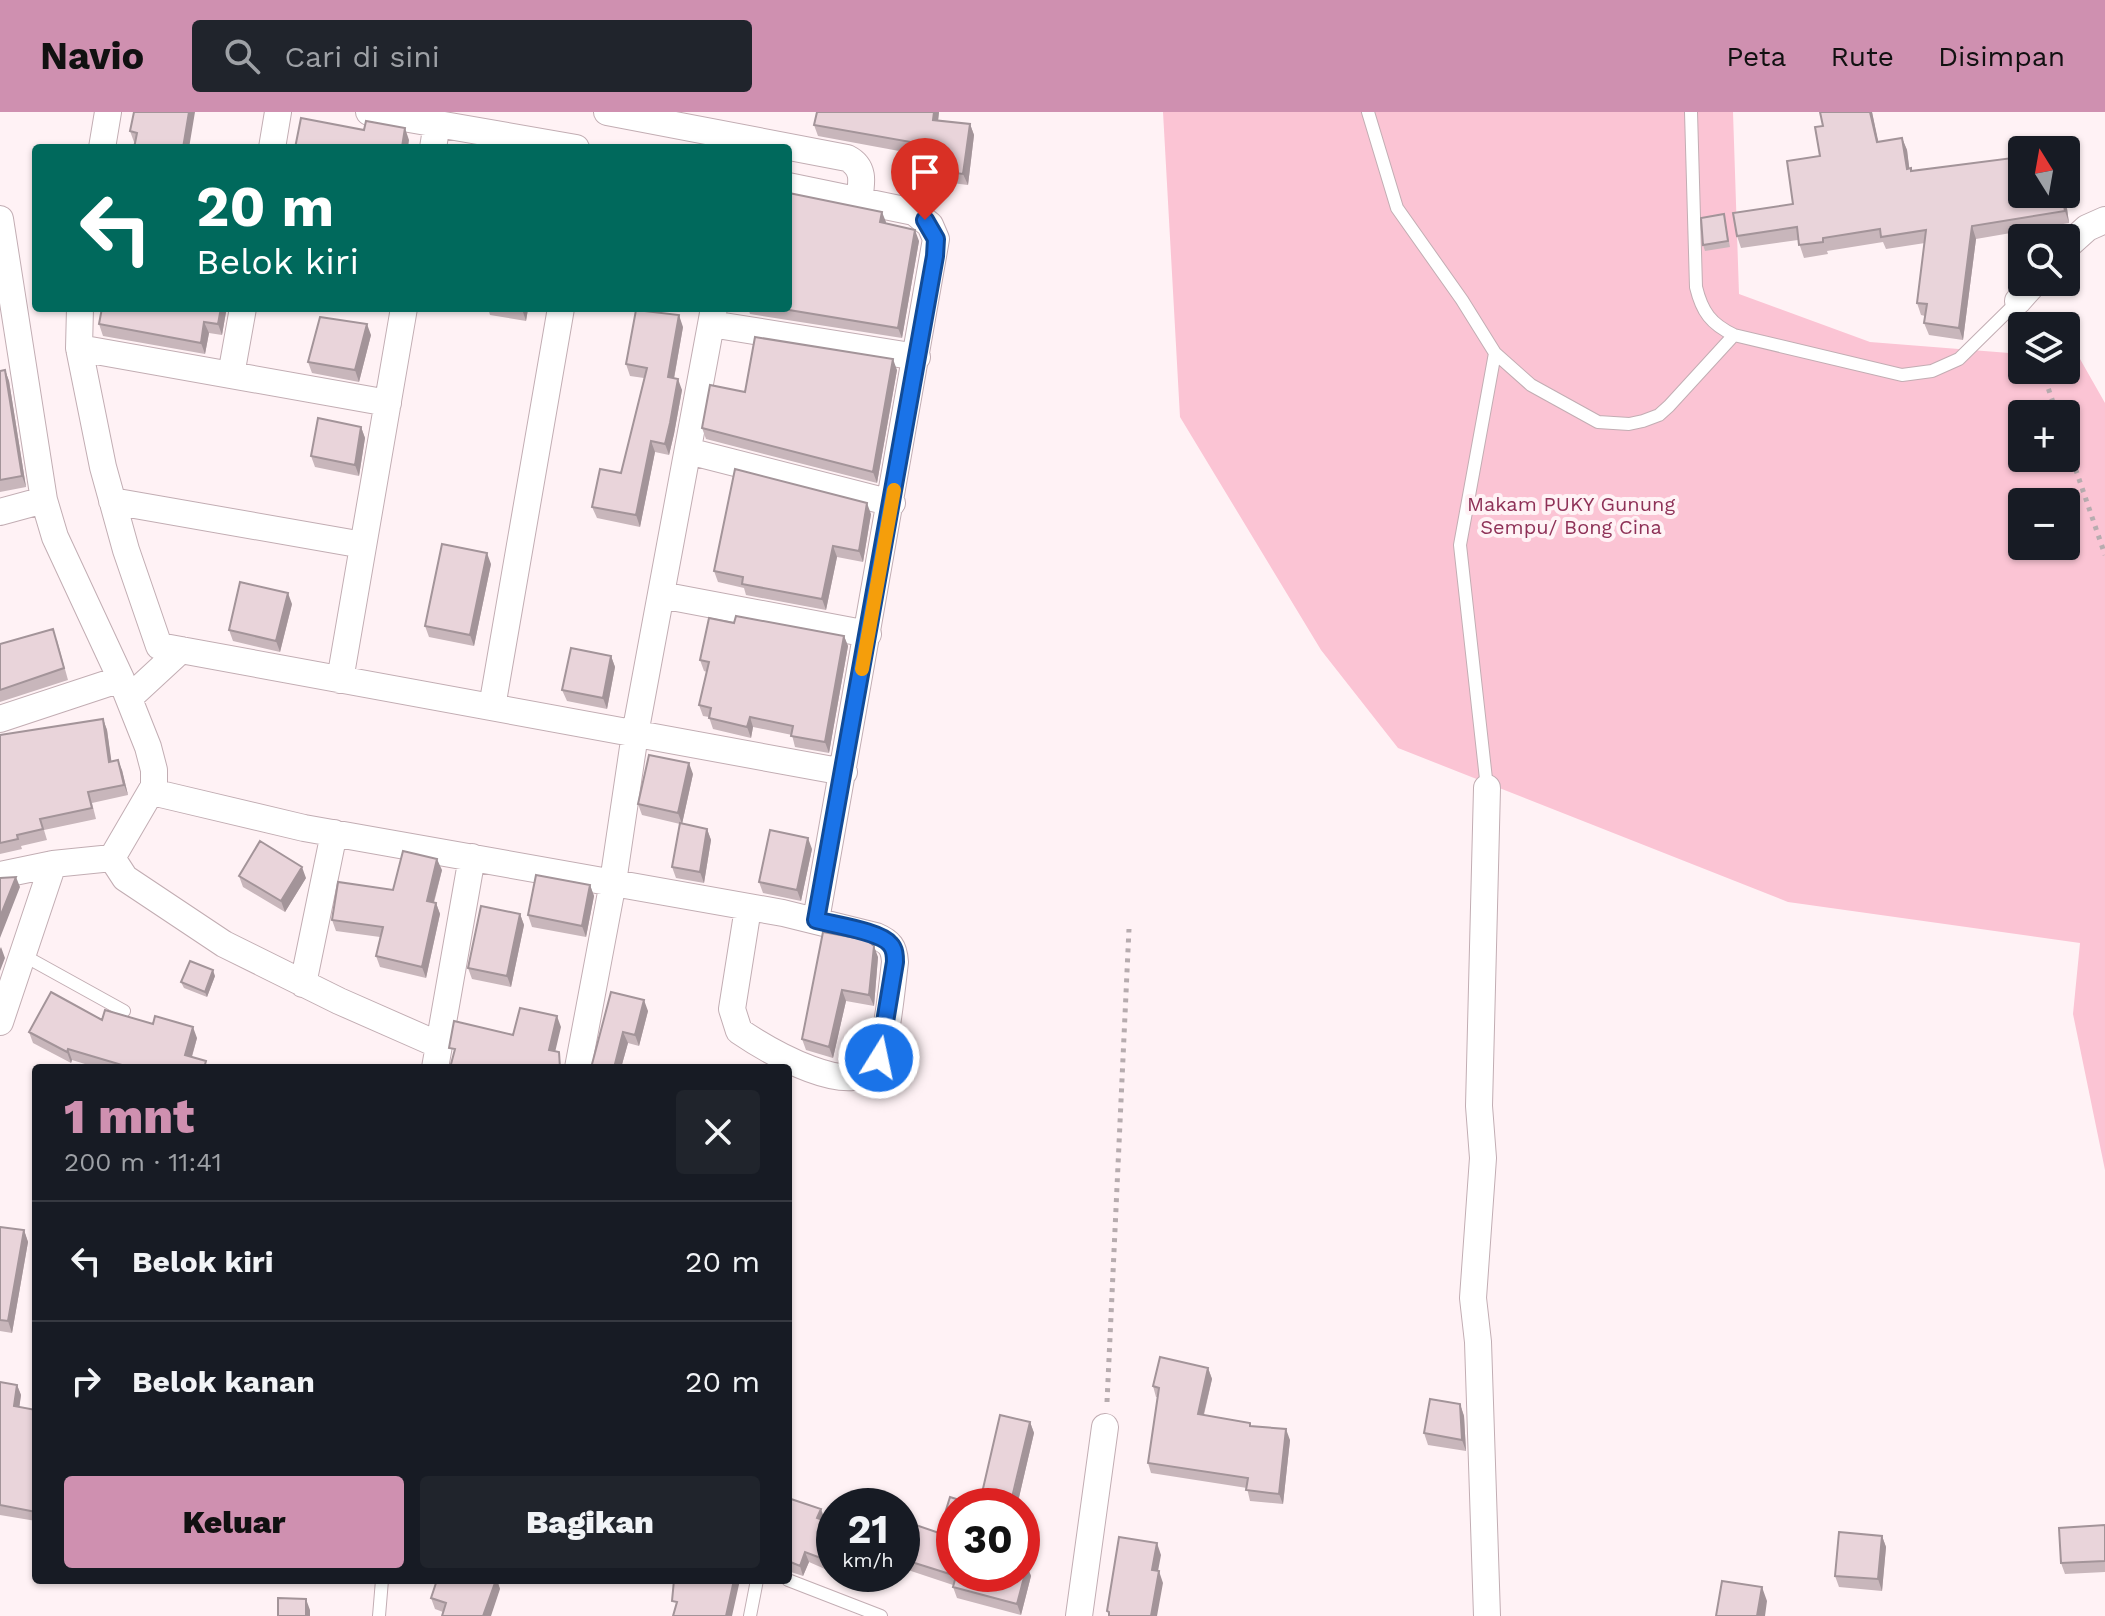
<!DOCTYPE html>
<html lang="id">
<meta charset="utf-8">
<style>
:root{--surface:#171b24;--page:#20242c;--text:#f1f3f6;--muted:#9ea1a6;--line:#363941;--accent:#cf90b0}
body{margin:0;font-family:"Work Sans",sans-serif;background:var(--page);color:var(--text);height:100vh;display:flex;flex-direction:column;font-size:30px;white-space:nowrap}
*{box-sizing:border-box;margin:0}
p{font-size:26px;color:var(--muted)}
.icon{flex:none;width:44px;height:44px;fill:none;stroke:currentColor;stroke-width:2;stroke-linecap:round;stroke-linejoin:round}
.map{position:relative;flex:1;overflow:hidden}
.drawer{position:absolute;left:32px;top:952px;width:760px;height:520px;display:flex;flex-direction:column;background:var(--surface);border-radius:8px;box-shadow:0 2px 6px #0004}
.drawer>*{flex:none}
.banner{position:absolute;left:32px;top:32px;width:760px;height:168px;border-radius:8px;box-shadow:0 2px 6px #0004;background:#00695c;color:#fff;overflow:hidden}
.needle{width:52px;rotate:349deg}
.tools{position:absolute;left:2008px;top:24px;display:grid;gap:16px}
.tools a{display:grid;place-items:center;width:72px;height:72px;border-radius:8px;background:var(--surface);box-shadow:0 2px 6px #0004;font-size:40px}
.speed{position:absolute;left:816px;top:1376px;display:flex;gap:16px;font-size:40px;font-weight:700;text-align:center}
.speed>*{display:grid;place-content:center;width:104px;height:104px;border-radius:50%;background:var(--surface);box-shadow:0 2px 6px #0004;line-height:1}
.speed small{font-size:20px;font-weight:400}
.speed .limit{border:12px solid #d22;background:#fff;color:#111}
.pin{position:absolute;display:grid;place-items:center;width:68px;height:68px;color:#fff;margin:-82px -34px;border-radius:50% 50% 50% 0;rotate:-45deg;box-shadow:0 0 8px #0007}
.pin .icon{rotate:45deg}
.me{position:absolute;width:88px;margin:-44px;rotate:10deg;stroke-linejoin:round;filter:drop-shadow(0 0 6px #0008)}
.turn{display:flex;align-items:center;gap:28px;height:168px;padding:0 32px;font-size:36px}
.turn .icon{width:104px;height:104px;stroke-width:2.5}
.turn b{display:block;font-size:56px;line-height:68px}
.round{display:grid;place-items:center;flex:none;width:84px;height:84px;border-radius:8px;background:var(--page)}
.summary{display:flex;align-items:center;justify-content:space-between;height:136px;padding:0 32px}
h1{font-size:48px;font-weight:800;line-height:60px;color:var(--accent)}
.cta{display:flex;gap:16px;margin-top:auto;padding:16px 32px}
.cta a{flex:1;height:92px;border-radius:8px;background:var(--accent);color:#111;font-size:32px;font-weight:800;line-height:92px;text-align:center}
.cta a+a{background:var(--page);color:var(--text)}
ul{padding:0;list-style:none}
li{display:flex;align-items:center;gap:24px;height:120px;padding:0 32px;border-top:2px solid var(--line)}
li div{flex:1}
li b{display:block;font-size:30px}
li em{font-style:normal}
header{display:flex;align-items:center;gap:48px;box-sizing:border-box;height:112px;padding:0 40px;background:var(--accent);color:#111}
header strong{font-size:38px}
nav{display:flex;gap:44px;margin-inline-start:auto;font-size:28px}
.search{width:560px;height:72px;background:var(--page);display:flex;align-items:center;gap:20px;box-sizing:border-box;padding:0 28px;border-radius:8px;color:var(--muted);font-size:30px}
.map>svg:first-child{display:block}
.green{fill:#fbc4d4;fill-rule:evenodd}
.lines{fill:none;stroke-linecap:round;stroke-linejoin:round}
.service-casing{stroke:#c2adb3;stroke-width:14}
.minor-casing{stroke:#c2adb3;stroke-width:28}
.path{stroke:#b7acaf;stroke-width:5;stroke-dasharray:4 6;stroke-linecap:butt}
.service{stroke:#fff;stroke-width:12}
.minor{stroke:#fff;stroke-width:26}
.wall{fill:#c8b6bb}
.shaded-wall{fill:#a39499}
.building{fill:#e9d4da;stroke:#a39499;stroke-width:2}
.route-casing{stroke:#114b97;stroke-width:20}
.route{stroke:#1a73e8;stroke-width:14}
.slow{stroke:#f59e0b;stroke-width:14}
.labels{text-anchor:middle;stroke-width:8;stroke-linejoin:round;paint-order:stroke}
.park-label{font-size:20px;fill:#8e3157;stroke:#fff2f5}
</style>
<header>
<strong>Navio</strong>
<div class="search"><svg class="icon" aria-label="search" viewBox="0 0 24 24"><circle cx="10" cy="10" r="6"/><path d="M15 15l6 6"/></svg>Cari di sini</div>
<nav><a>Peta</a><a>Rute</a><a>Disimpan</a></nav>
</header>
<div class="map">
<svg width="2105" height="1504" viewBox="0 0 2105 1504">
<rect width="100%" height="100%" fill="#fff2f5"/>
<path class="green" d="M1163,0H1733L1739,182L1870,230L2022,242V258H2066V246L2080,247L2105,291V1058L2073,902L2080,831L1788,790L1398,636L1321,538L1180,305ZM2022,302H2066V346H2022ZM2022,390H2066V434H2022Z"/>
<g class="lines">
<defs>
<path id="service" d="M1368,0L1397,96L1462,188L1495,241L1531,273L1598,310L1629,312L1643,309L1659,303L1669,294L1734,223
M1691,0L1696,175C1702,200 1711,212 1734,223L1902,263L1932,259L1959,247L2018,189
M1487,676L1460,433L1495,241
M21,842L124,899
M788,1468L881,1504
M379,1504L382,1468
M750,1504L757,1468"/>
<path id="minor" d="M369,0L576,36
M607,0L847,46C865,55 862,70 859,88
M102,36L108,0
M272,36L278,0
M433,36L437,11
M788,74L914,100L930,113L936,127L816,808
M0,107L44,388L55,425L121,567L148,635L154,658V674L112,746L53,752L0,910
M2066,135L2087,116L2105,108
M2018,189L2035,170
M80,196L79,236L103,355L126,438L159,534L844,660
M711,212L917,245
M79,236L388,291
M231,263L243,196
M688,339L892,391
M112,389L363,433
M0,400L44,388
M661,483L868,522
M340,568L404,196
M129,586L181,538
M492,595L561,196
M0,607L121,567
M152,680L304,716L783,801L876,824C890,830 894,835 895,850C892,874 887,929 878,949C857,993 764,936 739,919L732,897L748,796
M112,746L125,766L224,832L339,889L439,933
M0,763L53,752
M303,872L334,721
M435,956L472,745
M578,956L613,770L635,622L714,196
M1079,1504L1105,1315
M1487,1504L1478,1230L1473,1186L1483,1046L1479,994L1487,676"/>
</defs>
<use href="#service" class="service-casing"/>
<use href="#minor" class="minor-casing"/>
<path class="path" d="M2042,258L2057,302
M2066,329L2105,443
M1107,1290L1129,817"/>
<use href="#service" class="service"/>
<use href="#minor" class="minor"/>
</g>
<path class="wall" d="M817,0H939L938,8L970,12L974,23L968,73L912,66L908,55L910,41L818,24L814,13Z
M1820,0H1872L1878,30L1902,26L1907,38L1909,56L1912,59L2020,45L2022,51V82H2065L2069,111L1976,127L1963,228L1929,223L1924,211L1925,204L1921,203L1917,191L1925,131L1886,137L1883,130L1827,139L1828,142L1804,146L1798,128L1741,136L1737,124L1793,92L1820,44L1823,14Z
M130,19L189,36L134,30Z
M1724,102L1730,135L1705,139L1703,133Z
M885,111L919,129L902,226L750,202L748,196H788Z
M102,196H225L226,200L222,223L209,221L205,242L103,224L99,212Z
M488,196H545L544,199L528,197L526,209L490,203Z
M683,215L674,267L682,278L674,322L669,343L655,340L640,415L597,406L592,395L621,361L644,266L630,264L626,252Z
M371,223L359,270L312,261L308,250Z
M5,258L9,269L26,375L0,380V259Z
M897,258L877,371L706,327L702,316L745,280Z
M361,315L365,326L359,364L315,355L311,344Z
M871,402L863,450L837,445L826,498L746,483L744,476L718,470L714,459Z
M491,452L474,534L429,525L425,514Z
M292,492L280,540L233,529L229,518Z
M734,511L844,524L848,534L829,641L795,635L792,623L753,615L751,626L713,617L709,605L703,604L699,593L707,560L704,559L700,548Z
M57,528L68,568L0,590V532Z
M611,544L615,555L607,597L567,589L562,578Z
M103,607L107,618L111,649L122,658L128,683L92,691L96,707L44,718L47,728L21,734L22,737L0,742V623Z
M693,662L682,712L707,717L711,728L704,771L676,766L672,755L680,712L642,703L638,692Z
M812,737L801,789L763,781L759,770Z
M442,758L434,791H436L440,802L426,866L380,855L376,844L380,825L336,819L332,808L393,778Z
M239,764L306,766L285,800L243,775Z
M590,773L594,784L586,825L532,815L528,803Z
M520,802L524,813L511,875L472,867L468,856Z
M823,820L878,845L874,894L846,889L833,946L806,938L802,927Z
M215,864L207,885L184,876L181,870Z
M611,880L648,899L639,934L628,931L621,956H591Z
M102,908L197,926L192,945L209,956H98L72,948L71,951L33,931L29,920Z
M0,1115L24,1118L28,1130L12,1221L0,1219Z
M1208,1256L1212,1267L1204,1303L1250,1311L1251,1314L1290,1328L1283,1392L1250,1389L1247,1376L1151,1361L1148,1351L1158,1285H1156L1153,1274Z
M0,1270L17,1273L21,1283L19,1295L36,1298V1409L0,1403Z
M1460,1292L1464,1304L1466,1339L1428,1333L1424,1321Z
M1000,1303L1030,1310L1034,1321L1017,1394H954V1462H1022V1452L1027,1454L1031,1464L1021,1503L957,1486L953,1475V1473L902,1456V1430L903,1433L910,1411L939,1421L950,1385L979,1394Z
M788,1386L824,1408L834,1412V1461L809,1450L803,1464L788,1459Z
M2105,1413V1460L2065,1462L2061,1451Z
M1882,1424L1886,1435L1882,1479L1839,1475L1835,1464Z
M838,1462H896L894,1469L884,1465L879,1479Z
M437,1468H497L500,1477L443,1500L435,1497L431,1486Z"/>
<path class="shaded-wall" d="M189,0H195L189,36H183Z
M934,0H939L937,19L933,8Z
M1870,0H1872L1881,42L1877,30Z
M970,12L974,23L968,73L963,62Z
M405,16L409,28L408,36H402Z
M1902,26L1907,38L1911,69L1907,57Z
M2062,82H2065L2069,111L2065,99Z
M882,100L886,110L884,121L880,110Z
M1972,114L1976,127L1963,228L1959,216Z
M915,118L919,129L902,226L898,216Z
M221,196H225L226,200L222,223L218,212Z
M522,196L528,197L526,209L522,197Z
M679,203L683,215L672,277L668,265Z
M204,210L209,221L205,242L201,231Z
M367,212L371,223L359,270L355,258Z
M893,247L897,258L877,371L873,360Z
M5,258L9,269L26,375L22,364Z
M678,267L682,278L674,322L669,343L665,332Z
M361,315L365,326L359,364L355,353Z
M651,329L655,340L640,415L636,403Z
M867,391L871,402L863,450L859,439Z
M833,434L837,445L826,498L822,487Z
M487,441L491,452L474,534L470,523Z
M288,481L292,492L280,540L276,529Z
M844,524L848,534L829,641L825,630Z
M611,544L615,555L607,597L603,586Z
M750,605L753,615L751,626L747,615Z
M103,607L107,618L113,660L109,650Z
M118,648L122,658L128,683L124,673Z
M689,651L693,662L682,712L678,701Z
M707,717L711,728L704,771L700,760Z
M808,726L812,737L801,789L797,778Z
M437,747L442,758L431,800L427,789Z
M302,755L306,766L285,800L281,789Z
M16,765L20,775L0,826V805Z
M590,773L594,784L586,825L582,814Z
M436,791L440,802L426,866L422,855Z
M520,802L524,813L511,875L507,864Z
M874,834L878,845L874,894L869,883Z
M1,835L5,846L0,859V837Z
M213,858L215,864L207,885L205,880Z
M842,878L846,889L833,946L829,935Z
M644,888L648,899L639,934L635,923Z
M557,904L561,915L553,949L549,938Z
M193,915L197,926L189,954L185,943Z
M623,920L628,931L621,956H614Z
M68,937L72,948L71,951L67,940Z
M24,1118L28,1130L12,1221L8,1209Z
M1208,1256L1212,1267L1201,1313L1198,1302Z
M17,1273L21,1283L18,1305L14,1294Z
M1460,1292L1464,1304L1466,1339L1462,1328Z
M1030,1310L1034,1321L1017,1394H1011Z
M1286,1317L1290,1328L1283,1392L1279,1382Z
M821,1397L825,1408L821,1417L817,1406Z
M1025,1398L1029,1409L1022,1430V1407Z
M1882,1424L1886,1435L1882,1479L1878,1467Z
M1157,1431L1161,1443L1156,1470L1152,1458Z
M805,1440L809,1450L803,1464L800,1454Z
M1027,1454L1031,1464L1021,1503L1017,1492Z
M1159,1459L1163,1471L1157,1504H1151Z
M877,1462H882L884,1465L879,1479L875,1468Z
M496,1468H497L500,1477L491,1504H483Z
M734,1468H740L732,1504H726Z
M1762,1475L1767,1489L1765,1504H1757Z
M306,1487L310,1498V1504H306Z"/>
<path class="building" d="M134,0H189L183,36H134L137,21L130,19Z
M817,0H934L933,8L970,12L963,62L908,55L911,30L814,13Z
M1820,0H1870L1877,30L1902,26L1907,57L1911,56V59L2020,45L2021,53L2022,52V82H2062L2065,99L1972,114L1959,216L1924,211L1927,192L1917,191L1926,118L1881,125L1880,117L1823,126V130L1799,133L1797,115L1737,124L1733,101L1793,92L1787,49L1820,44L1815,15L1823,14Z
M301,6L364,18L366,9L405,16L402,35L405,36H295Z
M789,81L882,100L880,110L915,118L898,216L777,196H788V87Z
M1724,102L1728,129L1703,133L1701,106Z
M102,196H221L218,212L204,210L201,231L99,212Z
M636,198L679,203L668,265L678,267L670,311L665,332L651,329L636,403L592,395L600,357L621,361L647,256L626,252Z
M320,205L367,212L355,258L308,250Z
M755,225L893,247L873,360L702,316L710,273L745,280Z
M5,258L22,364L0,368V259Z
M318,306L361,315L355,353L311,344Z
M735,357L867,391L859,439L833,434L822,487L742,472L743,465L714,459Z
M442,432L487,441L470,523L425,514Z
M240,470L288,481L276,529L229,518Z
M736,504L844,524L825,630L791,624L793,614L750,605L747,615L709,606L711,596L699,593L709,550L700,548L709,506L734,511Z
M53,517L64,556L0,578V532Z
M571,536L611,544L603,586L562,578Z
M103,607L109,650L118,648L124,673L88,680L92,696L40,707L43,717L17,723L18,727L0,731V623Z
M649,643L689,651L678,701L638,692Z
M680,711L707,717L700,760L672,755Z
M770,718L808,726L797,778L759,770Z
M260,729L302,755L281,789L239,764Z
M403,739L437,747L427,789L436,791L422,855L376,844L383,815L332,808L338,770L393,778Z
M536,763L590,773L582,814L528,803Z
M16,765L0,805V766Z
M481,794L520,802L507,864L468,856Z
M823,820L867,828L874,834L869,883L842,878L829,935L802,927Z
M190,849L213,858L205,880L181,870Z
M51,880L102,908L105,898L153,912L155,904L193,915L185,943L206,949L204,956H132L68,937L67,940L29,920Z
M611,880L644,888L635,923L623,920L614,956H591Z
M520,896L557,904L549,938L559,940L560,956H450L455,937L449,936L454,909L513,923Z
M0,1115L24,1118L8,1209L0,1208Z
M1160,1245L1208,1256L1198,1302L1250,1311V1314L1286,1317L1279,1382L1246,1378L1248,1366L1148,1351L1159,1276L1153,1274Z
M0,1270L17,1273L14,1294L36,1298V1400L0,1393Z
M1430,1287L1460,1292L1462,1328L1424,1321Z
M1000,1303L1030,1310L1010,1394H1012H954V1462H1022V1452L1027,1454L1017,1492L953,1475L956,1464L902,1447V1435L910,1411L939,1421L950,1385L979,1394Z
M788,1386L821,1397L817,1406L834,1412V1451L805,1440L800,1454L788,1449Z
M2105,1413V1449L2061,1451L2059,1416Z
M1839,1420L1882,1424L1878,1467L1835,1464Z
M1119,1425L1157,1431L1152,1458L1159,1459L1151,1504H1109V1500L1107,1499Z
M860,1462H877L875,1468Z
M437,1468H496L483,1504H442L446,1491L431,1486Z
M674,1468H734L726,1504H673L677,1490L672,1489Z
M1722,1469L1762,1475L1757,1504H1716Z
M278,1486L306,1487V1504H278Z"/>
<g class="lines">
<defs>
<path id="route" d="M879,946L895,850C895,844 895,837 890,832C880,819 833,813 816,808L935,144L936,127L925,108"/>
</defs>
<use href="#route" class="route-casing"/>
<use href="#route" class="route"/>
<path class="slow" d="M862,557L894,378"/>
</g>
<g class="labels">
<g class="park-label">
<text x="1571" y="399">Makam PUKY Gunung<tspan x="1571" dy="23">Sempu/ Bong Cina</tspan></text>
</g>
</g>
</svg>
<div class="tools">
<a><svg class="needle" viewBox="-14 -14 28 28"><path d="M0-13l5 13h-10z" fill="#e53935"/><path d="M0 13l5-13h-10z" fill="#9ea1a6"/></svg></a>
<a><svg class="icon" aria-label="search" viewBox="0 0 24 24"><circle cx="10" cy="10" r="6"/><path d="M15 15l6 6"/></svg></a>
<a><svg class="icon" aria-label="layers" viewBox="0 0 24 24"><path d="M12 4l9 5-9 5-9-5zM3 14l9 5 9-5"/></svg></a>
<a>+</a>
<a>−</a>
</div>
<div class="speed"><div>21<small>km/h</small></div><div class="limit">30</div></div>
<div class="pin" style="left:925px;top:108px;background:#d93025"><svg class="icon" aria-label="arrive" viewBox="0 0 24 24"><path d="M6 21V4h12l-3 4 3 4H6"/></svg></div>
<svg class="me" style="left:879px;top:946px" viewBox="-20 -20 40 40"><circle r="17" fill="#1a73e8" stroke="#fff" stroke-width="3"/><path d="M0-11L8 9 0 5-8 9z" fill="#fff"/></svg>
<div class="banner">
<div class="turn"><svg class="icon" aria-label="left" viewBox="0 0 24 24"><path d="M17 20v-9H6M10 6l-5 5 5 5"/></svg><div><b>20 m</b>Belok kiri</div></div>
</div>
<section class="drawer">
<div class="summary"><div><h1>1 mnt</h1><p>200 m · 11:41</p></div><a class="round"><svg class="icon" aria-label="close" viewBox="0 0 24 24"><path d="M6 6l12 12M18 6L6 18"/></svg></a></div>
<ul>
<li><svg class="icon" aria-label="left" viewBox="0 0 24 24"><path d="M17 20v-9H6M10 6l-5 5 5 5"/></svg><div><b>Belok kiri</b></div><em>20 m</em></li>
<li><svg class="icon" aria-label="right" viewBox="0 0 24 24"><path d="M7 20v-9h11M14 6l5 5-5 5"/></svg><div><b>Belok kanan</b></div><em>20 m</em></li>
</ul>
<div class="cta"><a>Keluar</a><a>Bagikan</a></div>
</section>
</div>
